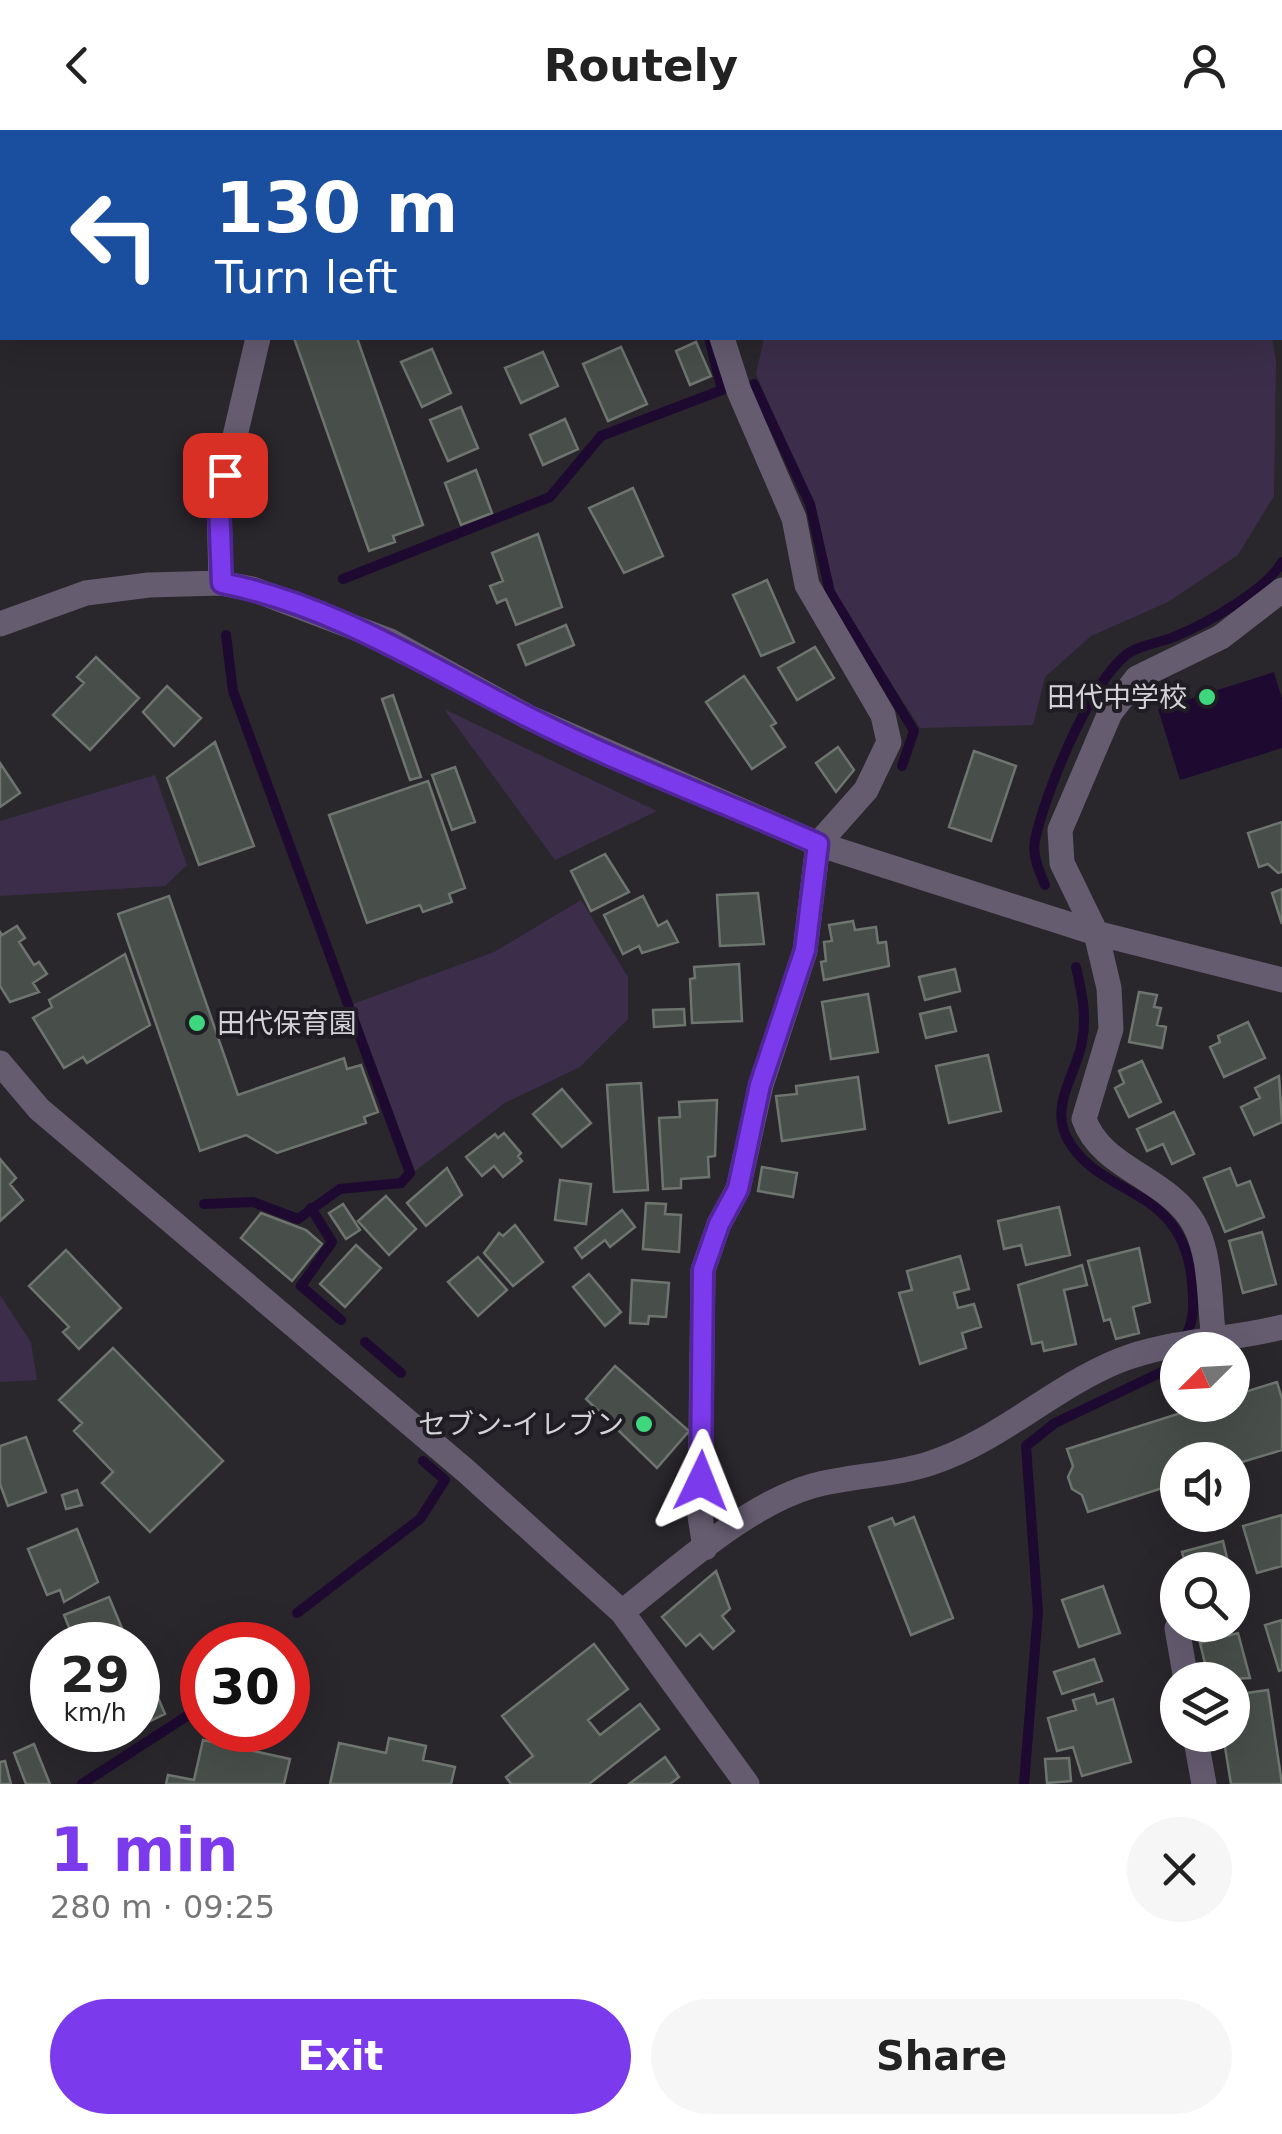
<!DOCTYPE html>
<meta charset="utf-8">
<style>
:root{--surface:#fff;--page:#f6f6f6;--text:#222;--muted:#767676;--accent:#7c3aed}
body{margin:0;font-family:"DejaVu Sans","Noto Sans JP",sans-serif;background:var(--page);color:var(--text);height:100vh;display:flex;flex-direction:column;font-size:38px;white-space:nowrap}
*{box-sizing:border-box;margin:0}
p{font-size:32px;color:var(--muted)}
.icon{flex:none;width:55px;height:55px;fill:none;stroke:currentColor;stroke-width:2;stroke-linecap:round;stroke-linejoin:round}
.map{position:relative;height:1654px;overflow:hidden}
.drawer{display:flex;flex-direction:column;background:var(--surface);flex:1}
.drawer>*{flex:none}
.banner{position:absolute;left:0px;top:0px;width:1282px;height:210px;box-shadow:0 10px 40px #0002;background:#1a4fa0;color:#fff;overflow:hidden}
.needle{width:65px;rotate:246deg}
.buttons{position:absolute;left:1160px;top:1202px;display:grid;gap:20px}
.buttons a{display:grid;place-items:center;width:90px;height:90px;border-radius:50%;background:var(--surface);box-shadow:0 10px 40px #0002;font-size:50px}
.speed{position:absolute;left:30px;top:1492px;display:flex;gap:20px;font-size:50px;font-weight:700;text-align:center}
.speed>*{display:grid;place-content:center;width:130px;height:130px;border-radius:50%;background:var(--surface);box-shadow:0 10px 40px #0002;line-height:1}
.speed small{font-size:25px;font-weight:400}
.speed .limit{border:15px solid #d22;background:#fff;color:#111}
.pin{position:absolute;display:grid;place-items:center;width:85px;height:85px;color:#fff;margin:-42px;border-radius:20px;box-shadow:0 5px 15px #0006}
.me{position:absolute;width:110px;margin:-55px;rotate:2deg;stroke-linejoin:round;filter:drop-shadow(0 0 8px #0008)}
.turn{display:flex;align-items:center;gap:35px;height:210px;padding:0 50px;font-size:45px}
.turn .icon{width:130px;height:130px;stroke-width:2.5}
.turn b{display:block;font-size:70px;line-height:85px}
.round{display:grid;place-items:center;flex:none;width:105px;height:105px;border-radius:52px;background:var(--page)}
.overview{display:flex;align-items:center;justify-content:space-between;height:170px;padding:0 50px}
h1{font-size:60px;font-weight:700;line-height:75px;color:var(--accent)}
.cta{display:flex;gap:20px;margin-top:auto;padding:20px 50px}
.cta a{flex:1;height:115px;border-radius:60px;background:var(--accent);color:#fff;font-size:40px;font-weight:700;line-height:115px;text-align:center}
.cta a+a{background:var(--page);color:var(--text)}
header{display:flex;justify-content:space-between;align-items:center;height:130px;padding:0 50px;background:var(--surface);font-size:45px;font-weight:700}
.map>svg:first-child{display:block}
.green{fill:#3c2e4b}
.water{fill:#1e0a31}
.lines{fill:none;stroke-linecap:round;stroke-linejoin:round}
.stream{stroke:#1e0a31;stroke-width:10}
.building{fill:#484f4a;stroke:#6e756f;stroke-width:2.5}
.minor{stroke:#655c70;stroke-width:25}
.route-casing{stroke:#51269a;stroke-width:25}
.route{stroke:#7c3aed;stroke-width:18}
.poi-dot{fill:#3ed77d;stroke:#1f1d23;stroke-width:4}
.labels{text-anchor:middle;stroke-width:8;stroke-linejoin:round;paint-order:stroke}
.poi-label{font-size:28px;fill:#d3d2d6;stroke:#1f1d23;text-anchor:end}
</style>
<header><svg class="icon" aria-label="back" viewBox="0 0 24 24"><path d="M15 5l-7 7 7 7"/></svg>Routely<svg class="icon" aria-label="person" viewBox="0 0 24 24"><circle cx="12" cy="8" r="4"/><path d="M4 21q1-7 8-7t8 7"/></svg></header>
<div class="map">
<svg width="1282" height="1654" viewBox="0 0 1282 1654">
<rect width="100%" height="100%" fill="#29262c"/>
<path class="green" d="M1116,0H1282V63L1280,2Z
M764,208H1272L1276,231L1274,366L1238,425L1168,472L1091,506L1045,547L1033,595L920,598L834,464L812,378L756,244Z
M444,579L657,681L555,730Z
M155,645L187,735L165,756L0,766V691Z
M581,770L628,847V889L580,937L505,973L415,1041L353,874L494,822Z
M0,1165L31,1212L37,1250L0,1252Z"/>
<path class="water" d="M1274,542L1282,569V618L1180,650L1158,579Z"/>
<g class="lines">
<path class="stream" d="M754,254L810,374L830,462L914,601L902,636
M343,449L550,367L601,306L722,260L709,208
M1045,755C1039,740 1032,726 1035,710C1045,663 1089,555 1126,525C1138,515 1161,513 1176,506C1206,494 1267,459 1282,432
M1076,837C1082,863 1087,885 1082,912C1076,945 1050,974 1067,1008C1099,1069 1183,1053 1192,1152C1194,1176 1195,1189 1184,1210
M204,1074L253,1072L298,1089L340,1059L401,1053L410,1043L233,561L226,505
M311,1078L332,1112L301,1156L341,1190
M365,1212L401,1243
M297,1483L420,1389L445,1350L423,1331
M248,1515L251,1511
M82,1654L193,1582L202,1571
M1024,1654L1038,1482L1026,1316L1055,1293L1168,1239L1178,1222"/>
</g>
<path class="building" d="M464,0H513L515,2H466Z
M567,0H607L608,2H568Z
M674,0H721L722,2H675Z
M905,0H953V2H905Z
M294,208H357L423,395L393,406L395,412L369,421Z
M696,212L711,246L690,255L676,221Z
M621,217L647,274L608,291L583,234Z
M432,219L451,263L422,277L401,232Z
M543,222L558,256L521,273L505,238Z
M461,277L478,318L448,331L430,290Z
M565,289L578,319L543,335L530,305Z
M476,340L492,383L461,395L445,353Z
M633,358L663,426L624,443L589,378Z
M538,404L562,477L516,495L506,469L497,473L490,456L503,451L492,423Z
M767,450L794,512L761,526L733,465Z
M566,495L574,515L526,535L518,515Z
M815,517L834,548L797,570L778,538Z
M96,527L139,568L90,620L53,585L84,553L77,547Z
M744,546L776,593L771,596L785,617L752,639L706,572Z
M167,556L201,588L174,616L143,582Z
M393,565L421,647L410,650L382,569Z
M215,612L254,716L199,735L167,648Z
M838,617L854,640L836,662L816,633Z
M974,621L1016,636L991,711L949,697Z
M0,633L20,663L0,677Z
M455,637L475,692L452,700L432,645Z
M428,651L465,758L449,764L452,772L423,782L420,775L367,793L329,685Z
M1282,692V742L1278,743L1268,734L1259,737L1248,703Z
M605,724L629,762L591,781L571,741Z
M1282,759V794L1272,763Z
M758,763L764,814L720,816L717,765Z
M169,766L238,965L344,928L347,939L361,935L378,982L364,987L366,993L277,1023L246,1005L200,1021L118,784Z
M643,766L658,796L667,791L678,812L642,823L639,816L623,824L604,785Z
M853,791L855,800L876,797L878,813L886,812L889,836L824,850L821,832L826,831L824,812L832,811L829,795Z
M17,796L25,808L19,812L34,835L39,832L47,844L33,853L39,862L10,872L0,856V802L2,805Z
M125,824L150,895L87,933L83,927L64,938L33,888L52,877L49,870Z
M739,834L742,891L692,893L690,849L695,848L694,837Z
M955,839L960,861L925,870L919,847Z
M1139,862L1157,865L1154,877L1161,878L1157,895L1166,897L1162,918L1129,912Z
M868,864L878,922L831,929L822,872Z
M950,877L956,901L926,908L920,884Z
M684,879L685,895L654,897L653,880Z
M1248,892L1265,928L1224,947L1210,917L1220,912L1218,906Z
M988,925L1001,981L949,993L936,936Z
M1142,931L1161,972L1129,987L1115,958L1124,953L1119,941Z
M1279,946L1282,992L1254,1005L1241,977L1260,968L1255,958Z
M858,947L865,999L782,1011L776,966L797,964L796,956Z
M641,953L648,1060L614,1062L607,955Z
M562,959L591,993L562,1017L533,984Z
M717,970L715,1026L708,1027L709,1047L681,1049V1058L663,1059L659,988L680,987L679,972Z
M1174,982L1194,1024L1172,1034L1163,1014L1147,1021L1137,999Z
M504,1003L521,1023L518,1026L522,1031L503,1047L494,1036L482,1046L466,1027L495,1004L498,1008Z
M0,1029L16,1048L10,1054L23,1070L0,1091Z
M762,1037L797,1043L793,1067L758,1061Z
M447,1038L462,1065L426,1096L407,1073Z
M1230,1038L1237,1056L1250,1051L1264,1087L1225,1102L1204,1048Z
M560,1050L591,1054L586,1094L555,1090Z
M386,1066L416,1099L389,1125L358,1091Z
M646,1073L666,1074L665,1084L681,1085L679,1122L643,1119Z
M343,1074L360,1100L346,1109L329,1083Z
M1059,1077L1070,1125L1026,1135L1021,1115L1004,1119L998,1091Z
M622,1080L635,1097L610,1117L605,1110L582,1128L575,1118Z
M261,1083L306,1100L322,1114L292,1151L241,1108Z
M515,1095L543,1132L513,1156L484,1123L499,1103L503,1106Z
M1262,1102L1276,1154L1243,1163L1229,1111Z
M356,1115L381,1138L345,1177L320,1154Z
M1139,1118L1150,1172L1133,1177L1139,1203L1116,1209L1110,1189L1104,1191L1088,1131Z
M66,1120L121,1178L79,1219L63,1202L69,1197L29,1156Z
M960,1126L969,1159L954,1163L958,1178L974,1174L981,1197L962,1203L966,1218L920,1234L899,1163L912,1160L907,1141Z
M478,1127L507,1160L478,1186L448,1152Z
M1082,1135L1087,1155L1064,1160L1076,1214L1044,1221L1042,1212L1032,1214L1018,1155Z
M589,1144L621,1182L605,1196L573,1157Z
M632,1150L669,1153L666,1187L649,1186L648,1194L630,1193Z
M113,1218L223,1331L150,1402L102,1353L113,1342L74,1301L82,1293L59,1270Z
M615,1236L689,1301L657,1338L586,1269Z
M1277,1252L1282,1269V1320L1232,1335V1330H1178V1353L1088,1382L1082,1365L1072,1359L1068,1347L1073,1336L1067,1319L1206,1275H1232V1266Z
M26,1307L46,1362L8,1376L0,1354V1316Z
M77,1360L82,1375L66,1379L62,1365Z
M1282,1385V1436L1257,1443L1243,1396Z
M914,1387L953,1488L911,1505L869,1397L892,1388L895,1395Z
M77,1399L98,1452L64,1472L60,1460L47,1465L28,1419Z
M1223,1411L1230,1440H1187L1182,1422Z
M716,1441L730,1479L722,1486L734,1501L713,1519L700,1504L686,1516L662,1487Z
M1103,1456L1120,1503L1079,1517L1062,1470Z
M109,1467L129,1515H76L64,1485Z
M1282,1490V1540L1279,1541L1265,1495Z
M1238,1503L1250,1548L1209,1550L1200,1513Z
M594,1514L628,1559L588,1590L600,1605L640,1574L659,1599L589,1654H511L506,1647L533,1626L502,1586Z
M1094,1529L1102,1551L1062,1564L1054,1542Z
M153,1556L165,1584L138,1597V1563Z
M1268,1560L1282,1654H1231L1223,1605H1232V1565Z
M1094,1564L1097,1574L1113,1569L1131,1632L1082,1646L1073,1617L1057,1621L1048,1588L1076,1580L1073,1570Z
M389,1608L426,1616L423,1630L455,1637L451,1654H330L339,1613L386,1623Z
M203,1610L290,1629L284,1654H166L168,1645L194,1650Z
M34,1614L50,1654H26L14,1623Z
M665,1627L679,1647L670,1654H629Z
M1069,1628L1071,1651L1047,1653L1045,1629Z
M5,1631L11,1654H0V1632Z"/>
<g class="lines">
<path class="minor" d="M350,0L353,2
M53,2V0
M260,2L261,0
M843,2L845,0
M0,83L2,82
M221,453L219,374L258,208
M0,494L86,463L149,455L221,453L252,459L390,511L528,587L818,714L1096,803L1282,850
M0,933L39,979L466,1341L622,1482L747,1654
M1214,1210C1209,1175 1212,1126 1194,1094C1169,1048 1101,1039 1084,989L1111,899L1109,858L1096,803L1062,733L1060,700L1110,583L1137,548L1221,507L1282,460
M705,1418L700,1386L703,1140L719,1094L738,1059L761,955L805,821L818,714L866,660L889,612L883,585L807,455L794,388L739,261L722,208
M622,1482C676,1440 746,1375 812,1356C851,1345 893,1346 931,1333C999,1311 1052,1258 1118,1231C1169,1210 1229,1211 1282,1197
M1177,1498L1186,1550
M1195,1605L1204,1654"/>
</g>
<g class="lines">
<defs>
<path id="route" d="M225,345L219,374L222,453C333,475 427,536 526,586C620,634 721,671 818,714L805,820L760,955L738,1059L719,1094L703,1140L701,1351"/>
</defs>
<use href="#route" class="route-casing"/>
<use href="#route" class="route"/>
</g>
<g class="poi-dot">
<circle cx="1207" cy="567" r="10"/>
<circle cx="197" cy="893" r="10"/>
<circle cx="644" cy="1294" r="10"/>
</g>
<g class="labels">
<g class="poi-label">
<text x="1187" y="577">田代中学校</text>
<text x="217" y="903" text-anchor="start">田代保育園</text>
<text x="624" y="1304">セブン-イレブン</text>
</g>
</g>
</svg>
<div class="buttons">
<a><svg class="needle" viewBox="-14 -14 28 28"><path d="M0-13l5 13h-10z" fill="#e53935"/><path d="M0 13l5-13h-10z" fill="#767676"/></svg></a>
<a><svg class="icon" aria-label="sound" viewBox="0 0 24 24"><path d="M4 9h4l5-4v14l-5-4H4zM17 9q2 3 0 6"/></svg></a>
<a><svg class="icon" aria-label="search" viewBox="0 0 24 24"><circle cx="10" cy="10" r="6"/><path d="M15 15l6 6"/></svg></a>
<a><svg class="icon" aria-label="layers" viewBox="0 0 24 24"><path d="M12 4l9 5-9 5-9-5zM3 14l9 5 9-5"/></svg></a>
</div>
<div class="speed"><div>29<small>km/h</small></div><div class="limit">30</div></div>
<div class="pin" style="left:225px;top:345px;background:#d93025"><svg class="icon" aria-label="arrive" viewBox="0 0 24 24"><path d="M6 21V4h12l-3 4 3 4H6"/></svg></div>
<svg class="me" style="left:701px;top:1351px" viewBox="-20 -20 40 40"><path d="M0-17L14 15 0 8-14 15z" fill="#7c3aed" stroke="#fff" stroke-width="4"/></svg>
<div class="banner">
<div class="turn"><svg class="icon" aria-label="left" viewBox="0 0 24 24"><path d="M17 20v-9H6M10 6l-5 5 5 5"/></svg><div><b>130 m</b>Turn left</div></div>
</div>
</div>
<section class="drawer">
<div class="overview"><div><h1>1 min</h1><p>280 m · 09:25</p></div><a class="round"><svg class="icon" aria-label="close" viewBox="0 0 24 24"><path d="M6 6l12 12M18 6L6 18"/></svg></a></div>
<div class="cta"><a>Exit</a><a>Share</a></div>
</section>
